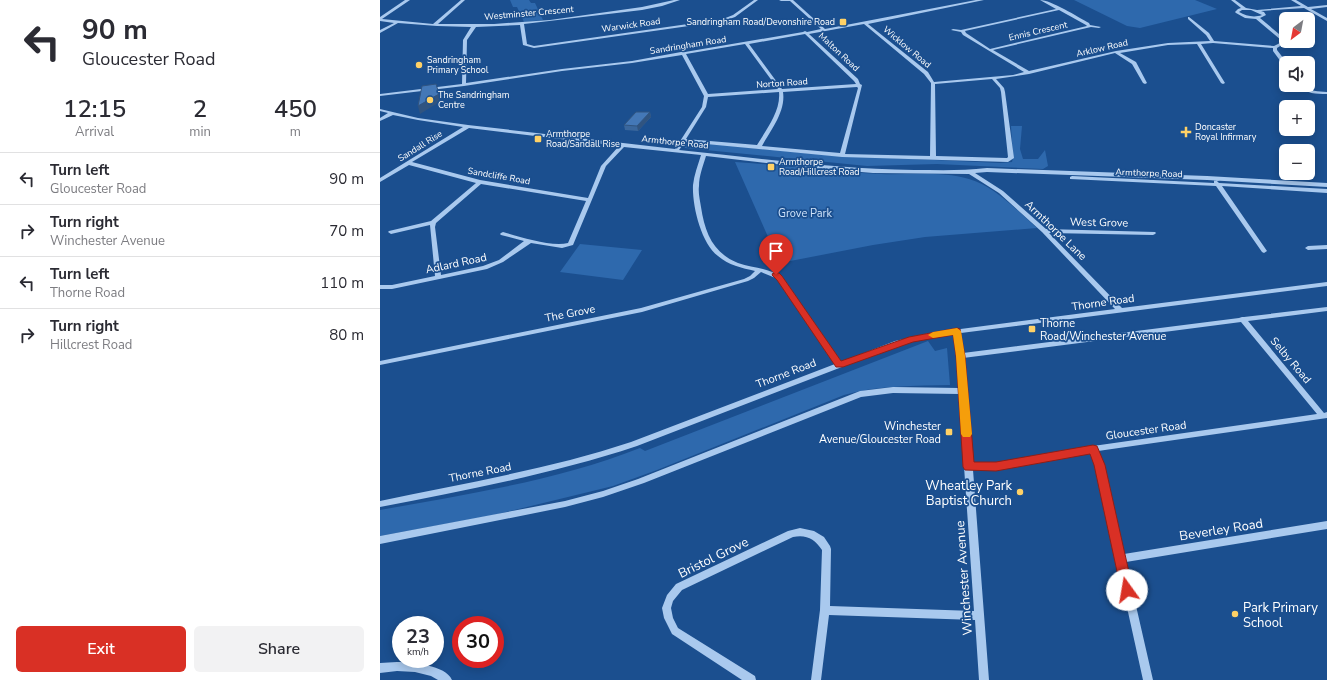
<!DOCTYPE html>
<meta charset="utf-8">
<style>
:root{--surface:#fff;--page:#f2f2f3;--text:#2b2b33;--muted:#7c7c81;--line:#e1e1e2;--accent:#d93025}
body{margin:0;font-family:"Nunito Sans",sans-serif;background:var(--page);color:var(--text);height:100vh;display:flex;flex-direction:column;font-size:15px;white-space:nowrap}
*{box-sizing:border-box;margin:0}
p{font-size:13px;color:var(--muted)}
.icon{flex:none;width:22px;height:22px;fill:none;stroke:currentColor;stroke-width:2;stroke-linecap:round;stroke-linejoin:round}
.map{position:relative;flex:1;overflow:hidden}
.side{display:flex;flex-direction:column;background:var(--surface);width:380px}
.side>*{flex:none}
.hud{background:#fff;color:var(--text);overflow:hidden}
.needle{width:26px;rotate:212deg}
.buttons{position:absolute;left:899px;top:12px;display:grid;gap:8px}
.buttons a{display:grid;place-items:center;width:36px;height:36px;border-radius:6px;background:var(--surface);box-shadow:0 2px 10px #0003;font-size:20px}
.speed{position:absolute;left:12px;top:616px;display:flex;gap:8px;font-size:20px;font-weight:700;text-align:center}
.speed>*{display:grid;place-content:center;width:52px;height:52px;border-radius:50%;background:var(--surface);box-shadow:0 2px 10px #0003;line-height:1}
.speed small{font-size:10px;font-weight:400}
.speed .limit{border:6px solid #d22;background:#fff;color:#111}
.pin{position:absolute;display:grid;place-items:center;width:34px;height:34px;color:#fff;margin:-41px -17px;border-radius:50% 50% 50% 0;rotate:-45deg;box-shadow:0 0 4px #0007}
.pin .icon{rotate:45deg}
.me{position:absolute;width:44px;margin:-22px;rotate:347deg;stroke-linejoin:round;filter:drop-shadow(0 0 3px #0008)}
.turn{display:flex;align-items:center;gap:14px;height:84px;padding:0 16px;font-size:18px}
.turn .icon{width:52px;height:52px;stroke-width:2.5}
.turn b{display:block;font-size:28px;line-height:34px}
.eta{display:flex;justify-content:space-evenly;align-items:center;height:68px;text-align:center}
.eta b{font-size:24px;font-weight:600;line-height:28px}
.cta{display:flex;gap:8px;margin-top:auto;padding:8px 16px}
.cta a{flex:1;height:46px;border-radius:6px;background:var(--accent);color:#fff;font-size:16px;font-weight:600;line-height:46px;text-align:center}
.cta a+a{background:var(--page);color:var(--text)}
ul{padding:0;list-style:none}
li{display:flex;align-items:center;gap:12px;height:52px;padding:0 16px;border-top:1px solid var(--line)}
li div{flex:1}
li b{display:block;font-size:15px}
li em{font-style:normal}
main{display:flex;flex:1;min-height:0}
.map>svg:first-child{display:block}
.green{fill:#2e69ad}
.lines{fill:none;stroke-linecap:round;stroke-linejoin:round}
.minor{fill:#a9c9ee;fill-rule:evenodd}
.wall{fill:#3a679d}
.shaded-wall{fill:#305480}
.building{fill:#4478b7;stroke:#305480}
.route{fill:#d93025;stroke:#8d1f18}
.slow{fill:#f59e0b}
.poi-dot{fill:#ffd166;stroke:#1b4f8f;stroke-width:1.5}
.labels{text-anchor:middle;stroke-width:3.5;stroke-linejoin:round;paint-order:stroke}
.far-street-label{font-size:9px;fill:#fff;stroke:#1b4f8f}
.far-poi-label{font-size:9px;fill:#fff;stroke:#1b4f8f;text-anchor:start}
.park-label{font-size:11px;fill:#cfe3fa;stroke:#1b4f8f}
.street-label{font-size:11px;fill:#fff;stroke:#1b4f8f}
.poi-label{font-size:11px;fill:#fff;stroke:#1b4f8f;text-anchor:start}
.near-poi-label{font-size:13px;fill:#fff;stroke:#1b4f8f;text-anchor:end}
.near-street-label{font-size:13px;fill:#fff;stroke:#1b4f8f}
</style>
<main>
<section class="side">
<div class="hud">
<div class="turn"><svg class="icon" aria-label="left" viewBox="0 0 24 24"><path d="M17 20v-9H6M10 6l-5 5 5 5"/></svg><div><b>90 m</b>Gloucester Road</div></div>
</div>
<div class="eta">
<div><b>12:15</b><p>Arrival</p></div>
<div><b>2</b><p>min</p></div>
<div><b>450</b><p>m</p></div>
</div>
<ul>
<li><svg class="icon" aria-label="left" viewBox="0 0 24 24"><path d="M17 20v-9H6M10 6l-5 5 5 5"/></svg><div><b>Turn left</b><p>Gloucester Road</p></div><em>90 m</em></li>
<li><svg class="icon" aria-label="right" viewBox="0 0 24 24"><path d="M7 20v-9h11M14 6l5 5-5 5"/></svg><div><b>Turn right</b><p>Winchester Avenue</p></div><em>70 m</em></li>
<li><svg class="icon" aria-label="left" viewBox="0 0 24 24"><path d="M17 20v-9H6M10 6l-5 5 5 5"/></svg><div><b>Turn left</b><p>Thorne Road</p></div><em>110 m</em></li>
<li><svg class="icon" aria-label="right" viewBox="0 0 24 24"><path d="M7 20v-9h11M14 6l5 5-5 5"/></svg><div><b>Turn right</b><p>Hillcrest Road</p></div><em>80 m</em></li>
</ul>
<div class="cta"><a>Exit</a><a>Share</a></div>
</section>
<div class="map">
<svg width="947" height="680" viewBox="0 0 947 680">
<rect width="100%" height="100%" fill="#1b4f8f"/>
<path class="green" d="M130,0H149L151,3H155L163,20L144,22L137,7H133Z
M694,0H815L837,9L760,28L747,26Z
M631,126H642L640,149L643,159H658L665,150L668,166L663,169L557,164L487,166L305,148L304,146L306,143L312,142L446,155L620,163L632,162L633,158Z
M355,162C404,165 452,172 501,174C529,175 561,171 589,179C614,186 638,211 657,228L545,237L493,245L400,263L396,251L389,239Z
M200,244L262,250L243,280L180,272Z
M548,341L555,351L567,348L570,385C535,386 499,385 464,395L277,470L233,486L114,515L0,536V510C87,494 177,481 260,448L265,451Z"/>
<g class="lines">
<path class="minor" d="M25,0H30L2,19L53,24L81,0H85L58,24H114L170,20L262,7L294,0H300L282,6L262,10L144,24L147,44L154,46L343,19L353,15L374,0H378L355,17L344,21L154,48L143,45L140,25L96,27L87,40L86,83L182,69L252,61L301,52L303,51L305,52L423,32L425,31L427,32L441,29L410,1H401L399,0H413L445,29L596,0H604L488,24L548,72L554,82L633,75L644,72L583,35L581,32L571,30L573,29L581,30L676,9L660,0C671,0 698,17 709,23L710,25L721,27L719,28L711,27L613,50L649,71L736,51L788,43L830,41L826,35L808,19V17H809L829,33L834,41L894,46L902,42L901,40L876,19L865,18L856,13L855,12L858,9L861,8L851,0H855L866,8L877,10L921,6L911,0H916L928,7L947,5V7L931,9L947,18V21L924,8L881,11L884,12L886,15L880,18L905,39V43L897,48V50L907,63L906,66H904L893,51V48L833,43L821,44L845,83L843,84L841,83L817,44L788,45L740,53L756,62L767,83L765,84L763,83L752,64L735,53L649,74L616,79L624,88L625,92L634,158L628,162L462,157L305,142L299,150C377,158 455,169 534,170C558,170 583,171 607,168L827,176L947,183V187L827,180L607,172L595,173L623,191L666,229L775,232L776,233L775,234L773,235L669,233L742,308L947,282V286L581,333L583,353L859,318L862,317H864L947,307V311L868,321L944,413L947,412V418L718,451L724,465L744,554L947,521V529L746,562L773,680H763L737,562L735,559L736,558L716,465L711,453L616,469L593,470L609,680H599L595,620L449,615L441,680H431L440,610L442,550C435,539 426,534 413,537L302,590L293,601L291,608L293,618L298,628L375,676L376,680H362L292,634L284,618L282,608L287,595L296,584L408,531L420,528L434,531L444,537L450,546L451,549L450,606L594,611L579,394L513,393L481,397L264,483L223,497L185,507L0,544V536L185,501L223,491L258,479L480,391L513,387L579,388L574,334L550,337L519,345L257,446C173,474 86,490 0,507V501C84,483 170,469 251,442L455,364L398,279L381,272L374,278L368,281L262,312L0,365V361L261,308L364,279L370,276L375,271C362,268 348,265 338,256C321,243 312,205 313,185C314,175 318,165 321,155L244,147L226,166L193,245L182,248L151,243L123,262L107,269L12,289H0V285H12L55,276L50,225L11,234L8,232L9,231L51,221L96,183L29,165L0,182V178L83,127L38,120L13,115L0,121V118L8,113L0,111V109L38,118L88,125L295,149L322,107L324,96L302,55L252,63L182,71L84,86L0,96V94L82,84L83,40L91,27L57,26L18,23L0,33V30L14,23L0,21V17ZM679,10L706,25L707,26L610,49L586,33L585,31ZM862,10H871L882,15C874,18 866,16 859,12ZM484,24L544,74L551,83L550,156L465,154L482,85L480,84L478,79L429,34ZM425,34L474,81L476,84L402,89L369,44ZM365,44L398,89L328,94L306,54ZM612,79L620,88L621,92L628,157L627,158L556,156L555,84ZM477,87L478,88L460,153L382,146C391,130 406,111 403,92ZM399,92C401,111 386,130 377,145L306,139L326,107L328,97ZM89,128L239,146L221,166L208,198L100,180L32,162ZM326,156L421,167L493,173L589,174L619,193L662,232L735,309L550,333L515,341L461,362L402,277C389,268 373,268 358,263C333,253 325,233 321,207C320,200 318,193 319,186C319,176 323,166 326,156ZM101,184L206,201L188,243C171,247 141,237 123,232L121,233L120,234L121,235L144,241L119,260L103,266L61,275L55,227L56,223ZM861,322L937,414L713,446L616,463L592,464L583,358Z
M919,85H923C930,92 938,91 947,92V94C936,94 926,94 919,85Z
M692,176L834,183V181L836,180L839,183L947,189V193L842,186L887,251L884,253L882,252L836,186L690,179V177Z
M947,245V249L928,250L925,248L928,246Z
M17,662C31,662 66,665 72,680H58L51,676L35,672L17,671L0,673V663Z"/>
</g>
<path class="wall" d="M270,112L271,117L258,131L245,130L244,125Z"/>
<path class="shaded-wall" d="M56,84L61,101L40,114L38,106Z
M270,112L271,117L258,131L257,126Z"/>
<path class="building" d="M56,84L59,94L38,106L42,86Z
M256,112H270L257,126L244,125Z"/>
<path class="route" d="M393,273H399L402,276L461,361L529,337L577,328L580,329L585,356L594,462H616L713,445L717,446L725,465L753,590L751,594L747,595L743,594L741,590L714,465L710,454L616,471L585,470L583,467L576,356L573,335L533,342L463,367H456L397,280L392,275Z"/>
<path class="slow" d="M577,328L581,331L585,356L592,434L590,437H583L581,434L576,356L573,335L553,338L548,335L553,332Z"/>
<g class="poi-dot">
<rect x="459" y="18" width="8" height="8" rx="2"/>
<circle cx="39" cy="65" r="4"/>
<circle cx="50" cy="100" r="4"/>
<path d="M804 126h4v4h4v4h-4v4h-4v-4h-4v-4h4z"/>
<rect x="154" y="135" width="8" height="8" rx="2"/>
<rect x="387" y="163" width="8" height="8" rx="2"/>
<rect x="648" y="325" width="8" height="8" rx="2"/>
<rect x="565" y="428" width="8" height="8" rx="2"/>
<circle cx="640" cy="492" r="4"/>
<circle cx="855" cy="614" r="4"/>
</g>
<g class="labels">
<g class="far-street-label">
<text transform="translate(149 13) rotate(-5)" y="3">Westminster Crescent</text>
<text transform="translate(251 25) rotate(-8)" y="3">Warwick Road</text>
<text transform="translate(658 31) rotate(-13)" y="3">Ennis Crescent</text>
<text transform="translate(308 45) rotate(-9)" y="3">Sandringham Road</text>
<text transform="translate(527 47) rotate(40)" y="3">Wicklow Road</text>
<text transform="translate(722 48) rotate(-13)" y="3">Arklow Road</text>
<text transform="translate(459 52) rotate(43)" y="3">Malton Road</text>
<text transform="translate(402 83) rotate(-4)" y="3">Norton Road</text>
<text transform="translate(295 142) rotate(6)" y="3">Armthorpe Road</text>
<text transform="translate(40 146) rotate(-32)" y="3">Sandall Rise</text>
<text transform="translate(769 173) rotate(2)" y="3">Armthorpe Road</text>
<text transform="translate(119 176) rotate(10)" y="3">Sandcliffe Road</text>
</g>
<g class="far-poi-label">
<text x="455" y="25" text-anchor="end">Sandringham Road/Devonshire Road</text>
<text x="47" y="63">Sandringham<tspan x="47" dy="10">Primary School</tspan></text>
<text x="58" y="98">The Sandringham<tspan x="58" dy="10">Centre</tspan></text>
<text x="815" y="130">Doncaster<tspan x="815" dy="10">Royal Infirmary</tspan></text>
<text x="166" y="137">Armthorpe<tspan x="166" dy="10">Road/Sandall Rise</tspan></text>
<text x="399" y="165">Armthorpe<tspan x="399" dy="10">Road/Hillcrest Road</tspan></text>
</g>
<g class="park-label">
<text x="425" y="217">Grove Park</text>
</g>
<g class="street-label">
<text transform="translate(719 222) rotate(1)" y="4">West Grove</text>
<text transform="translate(676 230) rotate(44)" y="4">Armthorpe Lane</text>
<text transform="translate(76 263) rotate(-12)" y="4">Adlard Road</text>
<text transform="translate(723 302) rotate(-8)" y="4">Thorne Road</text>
<text transform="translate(190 313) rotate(-11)" y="4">The Grove</text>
<text transform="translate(911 360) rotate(50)" y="4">Selby Road</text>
<text transform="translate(406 373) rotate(-21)" y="4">Thorne Road</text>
<text transform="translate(766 430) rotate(-8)" y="4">Gloucester Road</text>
<text transform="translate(100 472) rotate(-11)" y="4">Thorne Road</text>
</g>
<g class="poi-label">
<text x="660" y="327">Thorne<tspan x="660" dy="13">Road/Winchester Avenue</tspan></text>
<text x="561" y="430" text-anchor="end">Winchester<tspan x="561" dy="13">Avenue/Gloucester Road</tspan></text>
</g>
<g class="near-poi-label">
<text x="632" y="490">Wheatley Park<tspan x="632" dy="15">Baptist Church</tspan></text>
<text x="863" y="612" text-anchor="start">Park Primary<tspan x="863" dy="15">School</tspan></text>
</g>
<g class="near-street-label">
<text transform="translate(841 529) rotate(-9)" y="5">Beverley Road</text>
<text transform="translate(333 557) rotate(-26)" y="5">Bristol Grove</text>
<text transform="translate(583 578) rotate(-94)" y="5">Winchester Avenue</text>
</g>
</g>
</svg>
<div class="buttons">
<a><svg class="needle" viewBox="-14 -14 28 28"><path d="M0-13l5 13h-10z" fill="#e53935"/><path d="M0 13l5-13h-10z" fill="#7c7c81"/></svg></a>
<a><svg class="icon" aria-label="sound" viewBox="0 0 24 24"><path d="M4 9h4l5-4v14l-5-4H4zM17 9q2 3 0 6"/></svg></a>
<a>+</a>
<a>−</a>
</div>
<div class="speed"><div>23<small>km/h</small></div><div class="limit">30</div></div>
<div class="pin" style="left:396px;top:275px;background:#d93025"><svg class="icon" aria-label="arrive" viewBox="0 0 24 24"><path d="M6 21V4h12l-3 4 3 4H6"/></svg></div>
<svg class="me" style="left:747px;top:590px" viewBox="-20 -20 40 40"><circle r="19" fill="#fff"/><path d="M0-13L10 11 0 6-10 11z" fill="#d93025"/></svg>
</div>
</main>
